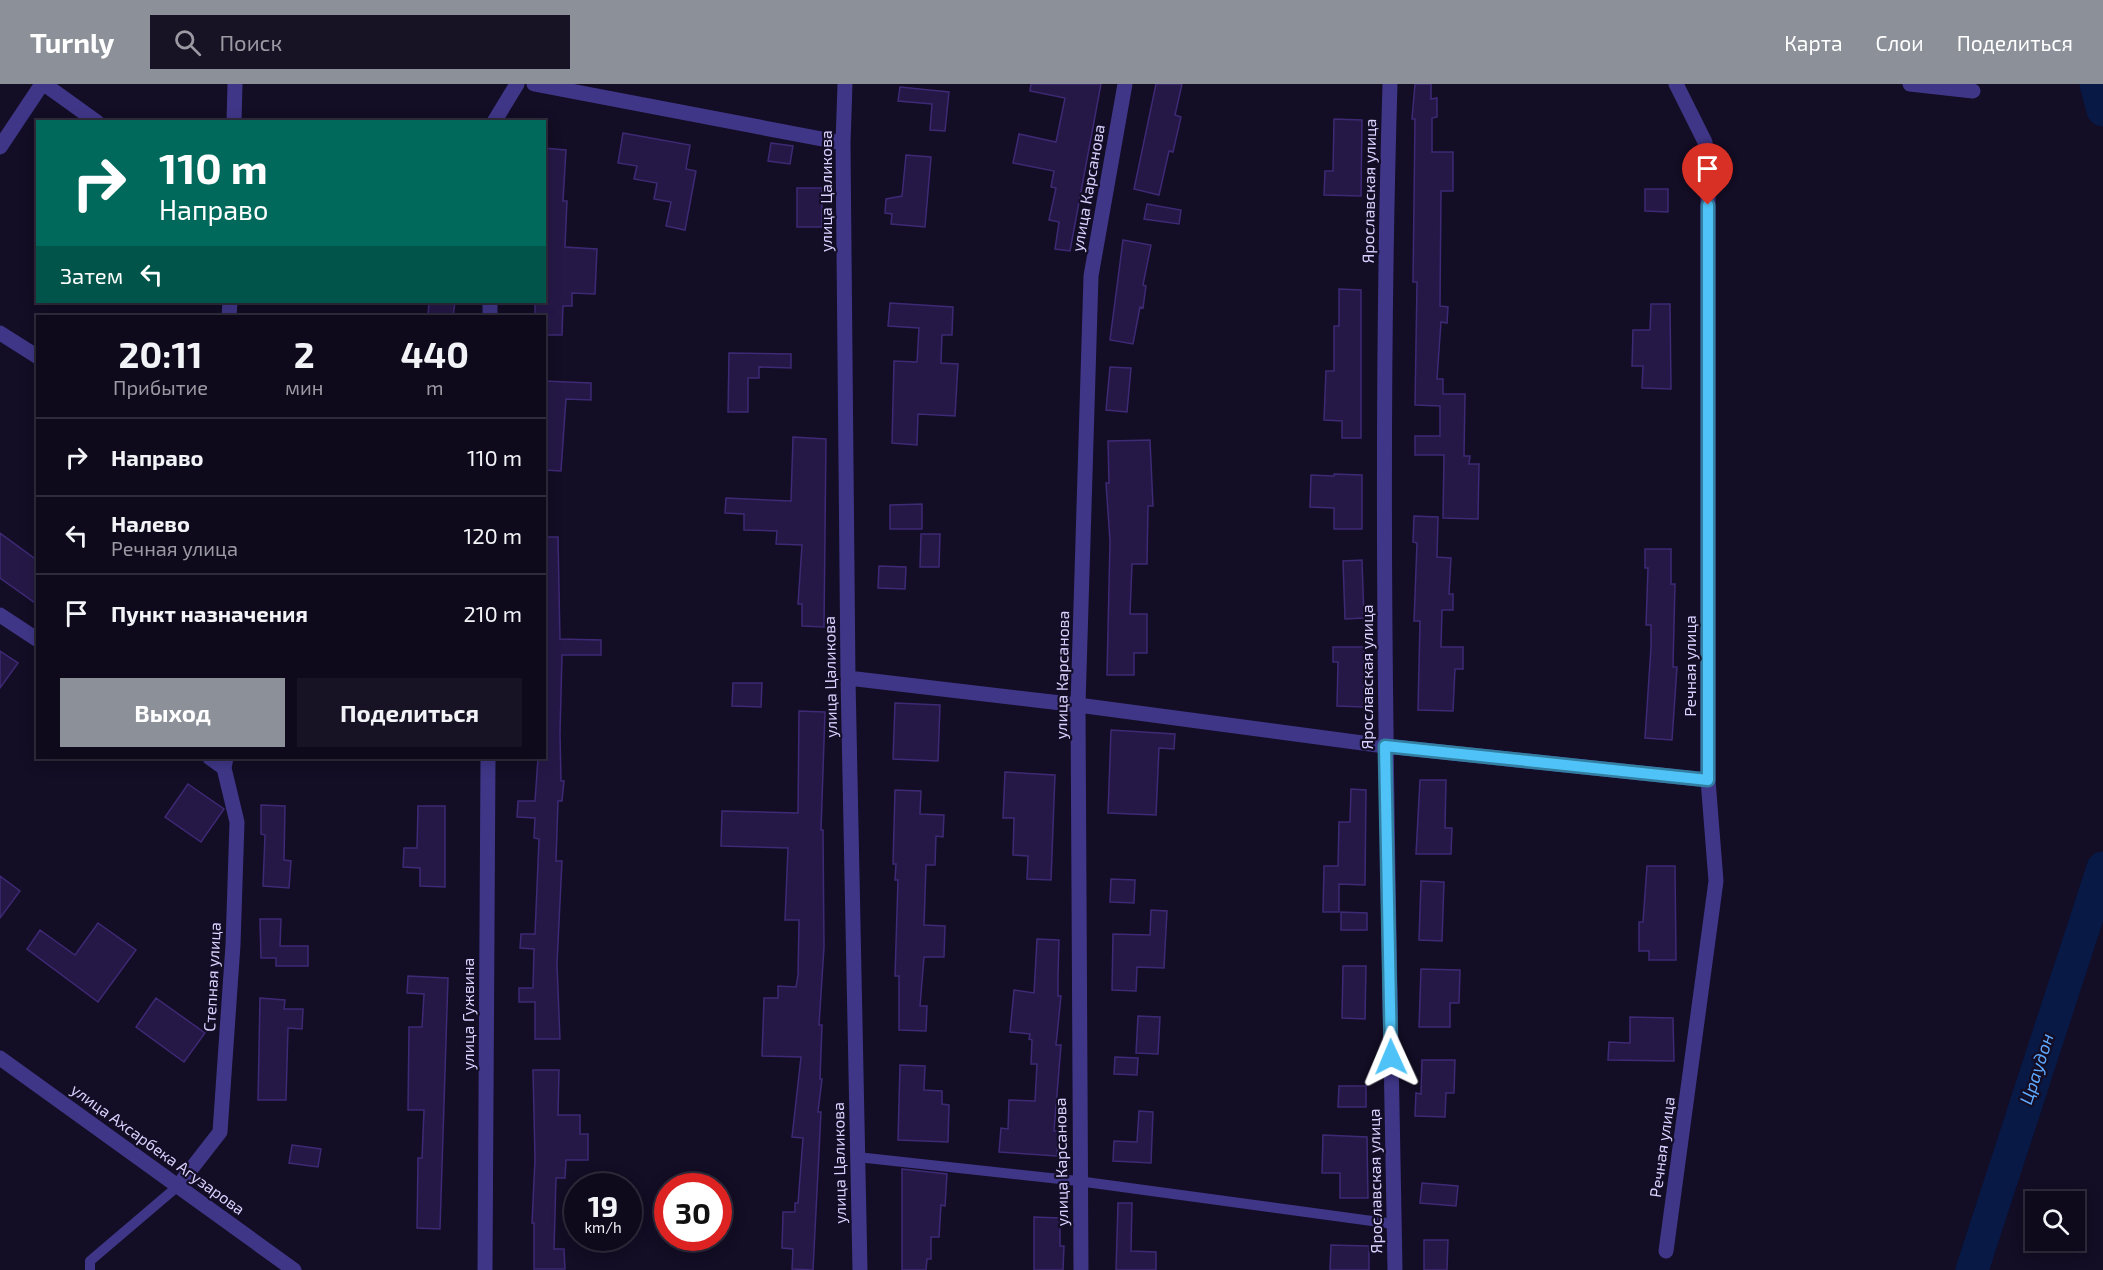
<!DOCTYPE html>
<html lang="ru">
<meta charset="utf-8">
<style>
:root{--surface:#0e0a1c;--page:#171325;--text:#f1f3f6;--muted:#9b9aa3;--line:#2e2b3b;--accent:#8c9099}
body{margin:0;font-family:"Exo 2",sans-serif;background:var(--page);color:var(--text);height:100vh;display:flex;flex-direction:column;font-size:22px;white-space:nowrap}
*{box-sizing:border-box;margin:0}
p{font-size:20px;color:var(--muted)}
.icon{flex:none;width:33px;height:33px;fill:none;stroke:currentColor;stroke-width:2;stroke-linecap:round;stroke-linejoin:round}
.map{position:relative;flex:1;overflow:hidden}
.drawer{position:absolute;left:36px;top:231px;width:510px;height:444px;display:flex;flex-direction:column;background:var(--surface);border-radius:0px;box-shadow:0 3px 15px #0003,0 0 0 2px var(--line)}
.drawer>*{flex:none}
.guide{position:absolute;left:36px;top:36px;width:510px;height:183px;border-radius:0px;box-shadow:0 3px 15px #0003,0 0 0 2px var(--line);background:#00695c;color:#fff;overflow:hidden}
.tools{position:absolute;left:2025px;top:1107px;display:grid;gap:12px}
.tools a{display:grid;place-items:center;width:60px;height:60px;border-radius:0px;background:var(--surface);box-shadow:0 3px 15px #0003,0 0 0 2px var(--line);font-size:30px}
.speed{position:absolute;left:564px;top:1089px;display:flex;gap:12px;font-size:30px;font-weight:700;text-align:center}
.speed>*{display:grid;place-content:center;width:78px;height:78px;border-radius:50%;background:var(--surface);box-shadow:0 3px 15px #0003,0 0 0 2px var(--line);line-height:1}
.speed small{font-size:15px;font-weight:400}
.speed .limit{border:9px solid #d22;background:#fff;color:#111}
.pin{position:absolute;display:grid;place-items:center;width:51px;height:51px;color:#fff;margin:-62px -26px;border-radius:50% 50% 50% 0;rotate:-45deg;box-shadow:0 0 6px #0007}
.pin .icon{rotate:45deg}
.me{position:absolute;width:66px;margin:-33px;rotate:359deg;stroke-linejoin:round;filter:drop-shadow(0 0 4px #0008)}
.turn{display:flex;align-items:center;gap:21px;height:126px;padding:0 24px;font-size:27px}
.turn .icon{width:78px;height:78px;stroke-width:2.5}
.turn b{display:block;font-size:42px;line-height:51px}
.then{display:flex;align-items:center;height:57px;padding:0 24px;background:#0003;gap:12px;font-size:22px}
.eta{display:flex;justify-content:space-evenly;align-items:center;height:102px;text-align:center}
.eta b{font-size:36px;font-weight:700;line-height:42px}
.action{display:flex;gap:12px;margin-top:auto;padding:12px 24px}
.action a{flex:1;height:69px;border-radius:0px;background:var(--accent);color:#fff;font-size:24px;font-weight:700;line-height:69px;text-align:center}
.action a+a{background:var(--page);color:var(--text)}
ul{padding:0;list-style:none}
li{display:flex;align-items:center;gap:18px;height:78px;padding:0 24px;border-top:2px solid var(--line)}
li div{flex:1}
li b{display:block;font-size:22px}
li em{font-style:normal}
header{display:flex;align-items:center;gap:36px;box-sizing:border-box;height:84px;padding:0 30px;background:var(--accent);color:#fff}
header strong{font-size:28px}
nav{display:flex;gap:33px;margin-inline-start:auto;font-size:21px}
.search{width:420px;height:54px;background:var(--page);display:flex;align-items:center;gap:15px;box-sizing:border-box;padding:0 21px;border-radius:0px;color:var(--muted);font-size:22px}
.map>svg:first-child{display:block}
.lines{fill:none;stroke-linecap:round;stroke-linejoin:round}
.river{stroke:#071944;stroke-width:33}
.building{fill:#251847;stroke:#3e2974;stroke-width:1.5}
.service{stroke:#3f3687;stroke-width:10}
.minor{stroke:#3f3687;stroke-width:15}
.tertiary{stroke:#3f3687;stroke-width:15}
.route-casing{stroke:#337fa1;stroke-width:15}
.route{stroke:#4fc3f7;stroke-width:10}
.labels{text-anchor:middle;stroke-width:4.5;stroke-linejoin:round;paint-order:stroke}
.street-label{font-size:16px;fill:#dad1ff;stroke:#130d25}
.water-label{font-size:18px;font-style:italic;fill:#5fa9ff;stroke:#130d25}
</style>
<header>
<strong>Turnly</strong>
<div class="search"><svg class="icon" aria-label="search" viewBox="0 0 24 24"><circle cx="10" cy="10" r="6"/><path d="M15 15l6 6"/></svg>Поиск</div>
<nav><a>Карта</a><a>Слои</a><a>Поделиться</a></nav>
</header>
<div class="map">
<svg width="2103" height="1186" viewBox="0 0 2103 1186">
<rect width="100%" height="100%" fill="#130d25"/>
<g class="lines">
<path class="river" d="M2096,0L2103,26
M1972,1186L2103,784"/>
</g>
<path class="building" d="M1031,0H1101L1070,167L1055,165L1059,138L1049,136L1056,104L1051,103L1054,87L1013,79L1019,50L1056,58L1065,14L1030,7Z
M1156,0H1182L1175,31L1181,33L1173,68L1169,67L1159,111L1134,105Z
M1415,0H1431V15L1437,14V33L1432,34V68H1453V107H1441L1440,222L1448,223L1447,239L1441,238L1437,295H1443V310H1465L1464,372H1470L1469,380H1479L1478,435L1443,434L1444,371H1415V352H1440V322L1415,321L1417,198H1413L1415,35H1412Z
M900,3L949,8L945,47L930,46L932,20L898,17Z
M1334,35L1362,36L1361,112L1324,111L1325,87H1333Z
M623,49L690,61L686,85L696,87L685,146L666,142L671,118L654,115L657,99L634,95L637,82L618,79Z
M771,59L793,62L790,80L768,77Z
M544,64L566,66L563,117H567L565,163L597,165L595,210L572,209V222H563L562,251H544V232H535V218H544Z
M906,71L931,73L925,143L891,140L892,130L885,129L886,115L902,112Z
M797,104H822V143H797Z
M1645,105H1668V128L1645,127Z
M1147,120L1181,126L1179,140L1144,135Z
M1123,156L1151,161L1143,201L1146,202L1143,224L1140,223L1133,260L1110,256Z
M1339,205L1361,206V354H1342V337L1324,336L1326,287H1334V242H1339Z
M429,218H455L453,232H428Z
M890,219L953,223L952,251H942L941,279L958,280L955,332L918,330L917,361L892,359L894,277L917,278L919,244L888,242Z
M1651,220H1670L1671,305L1642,304L1643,282H1632L1633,246H1650Z
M729,269L791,270V284L759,283V294H748V328H728Z
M1110,283L1131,284L1127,328L1106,326Z
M544,297L591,299V316L566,315L561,387L544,386Z
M793,353L826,355L824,543L802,542V520H798L802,461L776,460L777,447L744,446V430L725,429L726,414L791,417Z
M1150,356L1153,422H1148L1147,480H1132L1130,530H1147V569H1134V591H1107L1110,457L1106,399H1109L1108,357Z
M1334,390L1362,391V445H1334V424L1310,423L1311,391L1334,392Z
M922,420V445H890V421Z
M1414,432L1438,433L1437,473L1451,474L1449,510H1453V526H1442L1441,563H1463V585H1455L1453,627L1418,626L1420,537H1414L1417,459L1413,458Z
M0,449L38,477V521L0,494Z
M921,450H940L939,483H920Z
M544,453H558L560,555L601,556V571H562L560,650L561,697H564L562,717H558L556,777H562L557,880L560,955H535V918H519V904H533L534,865L520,864L521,850H535L539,755L534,754L535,734L517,733L518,717H535L538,674H544Z
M1645,465H1671V500H1675L1673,583H1677L1672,656L1645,654L1651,563V541H1646L1648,484H1645Z
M1362,476L1364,534L1345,535L1343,477Z
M879,482L906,483L905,505L878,504Z
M1333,563H1364V623L1337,622L1338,578H1333Z
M0,567L18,579L0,604Z
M733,599H762L761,623L732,622Z
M895,619L940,621L938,677L893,675Z
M799,627L825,628L821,746H823L824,863L819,941H822L820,995H822L818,1028H821L813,1186L792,1185L793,1165L782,1164L783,1128H795V1119H798L803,1054L792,1053L801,973L762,972L764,914H778V902L796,903L798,891L799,836H785L788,764L721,762L722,727L798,729Z
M1111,646L1175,650L1174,665L1159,664L1156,731L1108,729Z
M1005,688L1055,691L1051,796L1027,795L1028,772L1013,771L1014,734H1003Z
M1420,696H1446L1445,744H1452L1451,770H1416Z
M188,700L224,725L201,758L165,733Z
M1351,705L1366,706L1365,801L1339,800V828H1323L1324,782H1338L1339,738H1350Z
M895,706L921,707L920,730L944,731L943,753L936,752L935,781H926L924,841L945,842L944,873H924L920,922H927L926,947L899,946V892H895L898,796H895L896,780H893Z
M261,721L285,722L284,776L291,777L289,804L263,802L265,751L261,750Z
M418,722H445V803L420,802V784L403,783L404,764H417Z
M1647,782H1675L1676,876H1649V867H1639V838H1643Z
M0,792L20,807L0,834Z
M1111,795L1135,796L1134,819L1110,818Z
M1421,797L1444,798L1442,857L1419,856Z
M1151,826L1167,827L1164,884L1137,883L1136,907L1112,906L1113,850L1150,851Z
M1341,828L1367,829V846H1341Z
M260,835H281L280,862H308V882H276V874H261Z
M98,839L136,866L98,918L27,865L40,846L75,871Z
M1037,855L1059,856L1058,892V912H1061L1056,961H1061L1054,1047H1058L1057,1072L999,1068L1001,1044L1008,1045L1009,1016L1035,1017L1037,980H1031L1032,956L1029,955L1030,950L1010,948L1014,906L1034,909Z
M1343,882H1366L1365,935L1342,934Z
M1421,885L1460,886L1459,919H1450V943H1419Z
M408,892L448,894L440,1145L417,1144L418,1074H422L424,1026H408L409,943H422L424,910L407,909Z
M156,914L205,949L184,978L136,943Z
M260,914L285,916L284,925H303L302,945L288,944L286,1016H258Z
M1138,932L1160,933L1158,970L1136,969Z
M1630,933L1673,934L1674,977L1608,976L1609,958L1630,959Z
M1115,973L1138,974L1137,991L1114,990Z
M1422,976H1455L1454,1009H1446L1445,1033L1415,1032L1416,1009L1421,1010Z
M900,981L925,982L924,1006L942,1007V1020L949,1021L948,1058L898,1056Z
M533,986H559L558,1031H580V1050H588V1076H566L565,1094H556L554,1165H564L565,1185H534V1139H532L535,1075Z
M1339,1002H1366V1023H1338Z
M1139,1027L1153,1028L1151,1079L1113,1077L1114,1057L1137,1058Z
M1323,1051L1367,1053L1368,1114H1340V1089H1322Z
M292,1061L321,1065L318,1083L289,1079Z
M902,1085L947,1090L945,1122L941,1121L939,1153H931V1175H927L926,1186H902Z
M1422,1099L1458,1102L1456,1122L1420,1119Z
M1118,1119H1132L1131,1167L1156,1168V1186H1116Z
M1034,1133L1060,1134V1162H1064L1063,1186H1034Z
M1424,1156H1448L1447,1186H1424Z
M1331,1161L1369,1162V1186H1330Z"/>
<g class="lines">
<path class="service" d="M857,1073L1078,1097L1394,1140
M90,1186V1177L178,1102"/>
<path class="minor" d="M44,0L97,38
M534,0L843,59
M845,0L843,59L848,594L860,1186
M1390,0C1378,395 1388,791 1395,1186
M1910,0L1973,7
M234,38L235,0
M494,38L517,0
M0,63L42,0
M229,232L230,218
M490,232V218
M0,249L38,273
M0,531L38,556
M848,594L1078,621L1385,662L1708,696
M210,674L224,684
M178,1102L220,1048L233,861L237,738L224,684L226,674
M1666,1167L1716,797L1708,696V97L1705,58L1676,0
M485,1186L488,674
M1081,1186L1078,621L1091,192L1125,0"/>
<path class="tertiary" d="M0,974L294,1186"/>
</g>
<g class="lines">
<defs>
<path id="route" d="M1391,973L1385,662L1708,696V121"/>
</defs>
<use href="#route" class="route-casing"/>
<use href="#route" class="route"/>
</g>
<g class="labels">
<g class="street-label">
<text transform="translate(1088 104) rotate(-80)" y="6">улица Карсанова</text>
<text transform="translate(826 107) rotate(-90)" y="6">улица Цаликова</text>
<text transform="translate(1369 107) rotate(-89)" y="6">Ярославская улица</text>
<text transform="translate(1690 582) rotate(-90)" y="6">Речная улица</text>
<text transform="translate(1062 591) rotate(-89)" y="6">улица Карсанова</text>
<text transform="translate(830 593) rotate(-91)" y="6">улица Цаликова</text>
<text transform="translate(1367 593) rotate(-90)" y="6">Ярославская улица</text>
<text transform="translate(212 893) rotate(-87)" y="6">Степная улица</text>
<text transform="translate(468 930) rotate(-90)" y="6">улица Гужвина</text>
<text transform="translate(1662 1063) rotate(-82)" y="6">Речная улица</text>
<text transform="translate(158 1065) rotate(36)" y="6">улица Ахсарбека Агузарова</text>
<text transform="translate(1061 1078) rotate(-91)" y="6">улица Карсанова</text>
<text transform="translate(839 1079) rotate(-91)" y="6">улица Цаликова</text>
<text transform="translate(1375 1097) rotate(-91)" y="6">Ярославская улица</text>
</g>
<g class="water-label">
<text transform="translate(2037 985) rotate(-72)" y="6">Цраудон</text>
</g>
</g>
</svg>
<div class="tools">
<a><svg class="icon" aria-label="search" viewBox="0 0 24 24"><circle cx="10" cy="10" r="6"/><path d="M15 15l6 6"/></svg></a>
</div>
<div class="speed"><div>19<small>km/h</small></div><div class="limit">30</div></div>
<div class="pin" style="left:1708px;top:121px;background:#d93025"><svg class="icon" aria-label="arrive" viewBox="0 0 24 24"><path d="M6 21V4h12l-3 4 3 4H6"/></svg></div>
<svg class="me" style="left:1391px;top:973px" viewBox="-20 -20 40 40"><path d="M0-17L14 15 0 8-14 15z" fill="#4fc3f7" stroke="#fff" stroke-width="4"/></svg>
<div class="guide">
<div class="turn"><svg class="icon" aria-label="right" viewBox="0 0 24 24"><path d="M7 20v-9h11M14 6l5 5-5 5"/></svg><div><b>110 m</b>Направо</div></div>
<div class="then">Затем<svg class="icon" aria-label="left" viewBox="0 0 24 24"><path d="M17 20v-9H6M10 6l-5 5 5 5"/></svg></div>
</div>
<section class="drawer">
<div class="eta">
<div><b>20:11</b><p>Прибытие</p></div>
<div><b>2</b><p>мин</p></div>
<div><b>440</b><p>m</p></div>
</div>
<ul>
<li><svg class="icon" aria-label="right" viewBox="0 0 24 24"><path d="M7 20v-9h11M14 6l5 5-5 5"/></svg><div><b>Направо</b></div><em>110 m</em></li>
<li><svg class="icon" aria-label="left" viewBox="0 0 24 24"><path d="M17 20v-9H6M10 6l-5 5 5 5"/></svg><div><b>Налево</b><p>Речная улица</p></div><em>120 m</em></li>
<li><svg class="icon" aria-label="arrive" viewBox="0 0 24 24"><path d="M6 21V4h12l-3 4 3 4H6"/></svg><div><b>Пункт назначения</b></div><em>210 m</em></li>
</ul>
<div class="action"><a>Выход</a><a>Поделиться</a></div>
</section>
</div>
